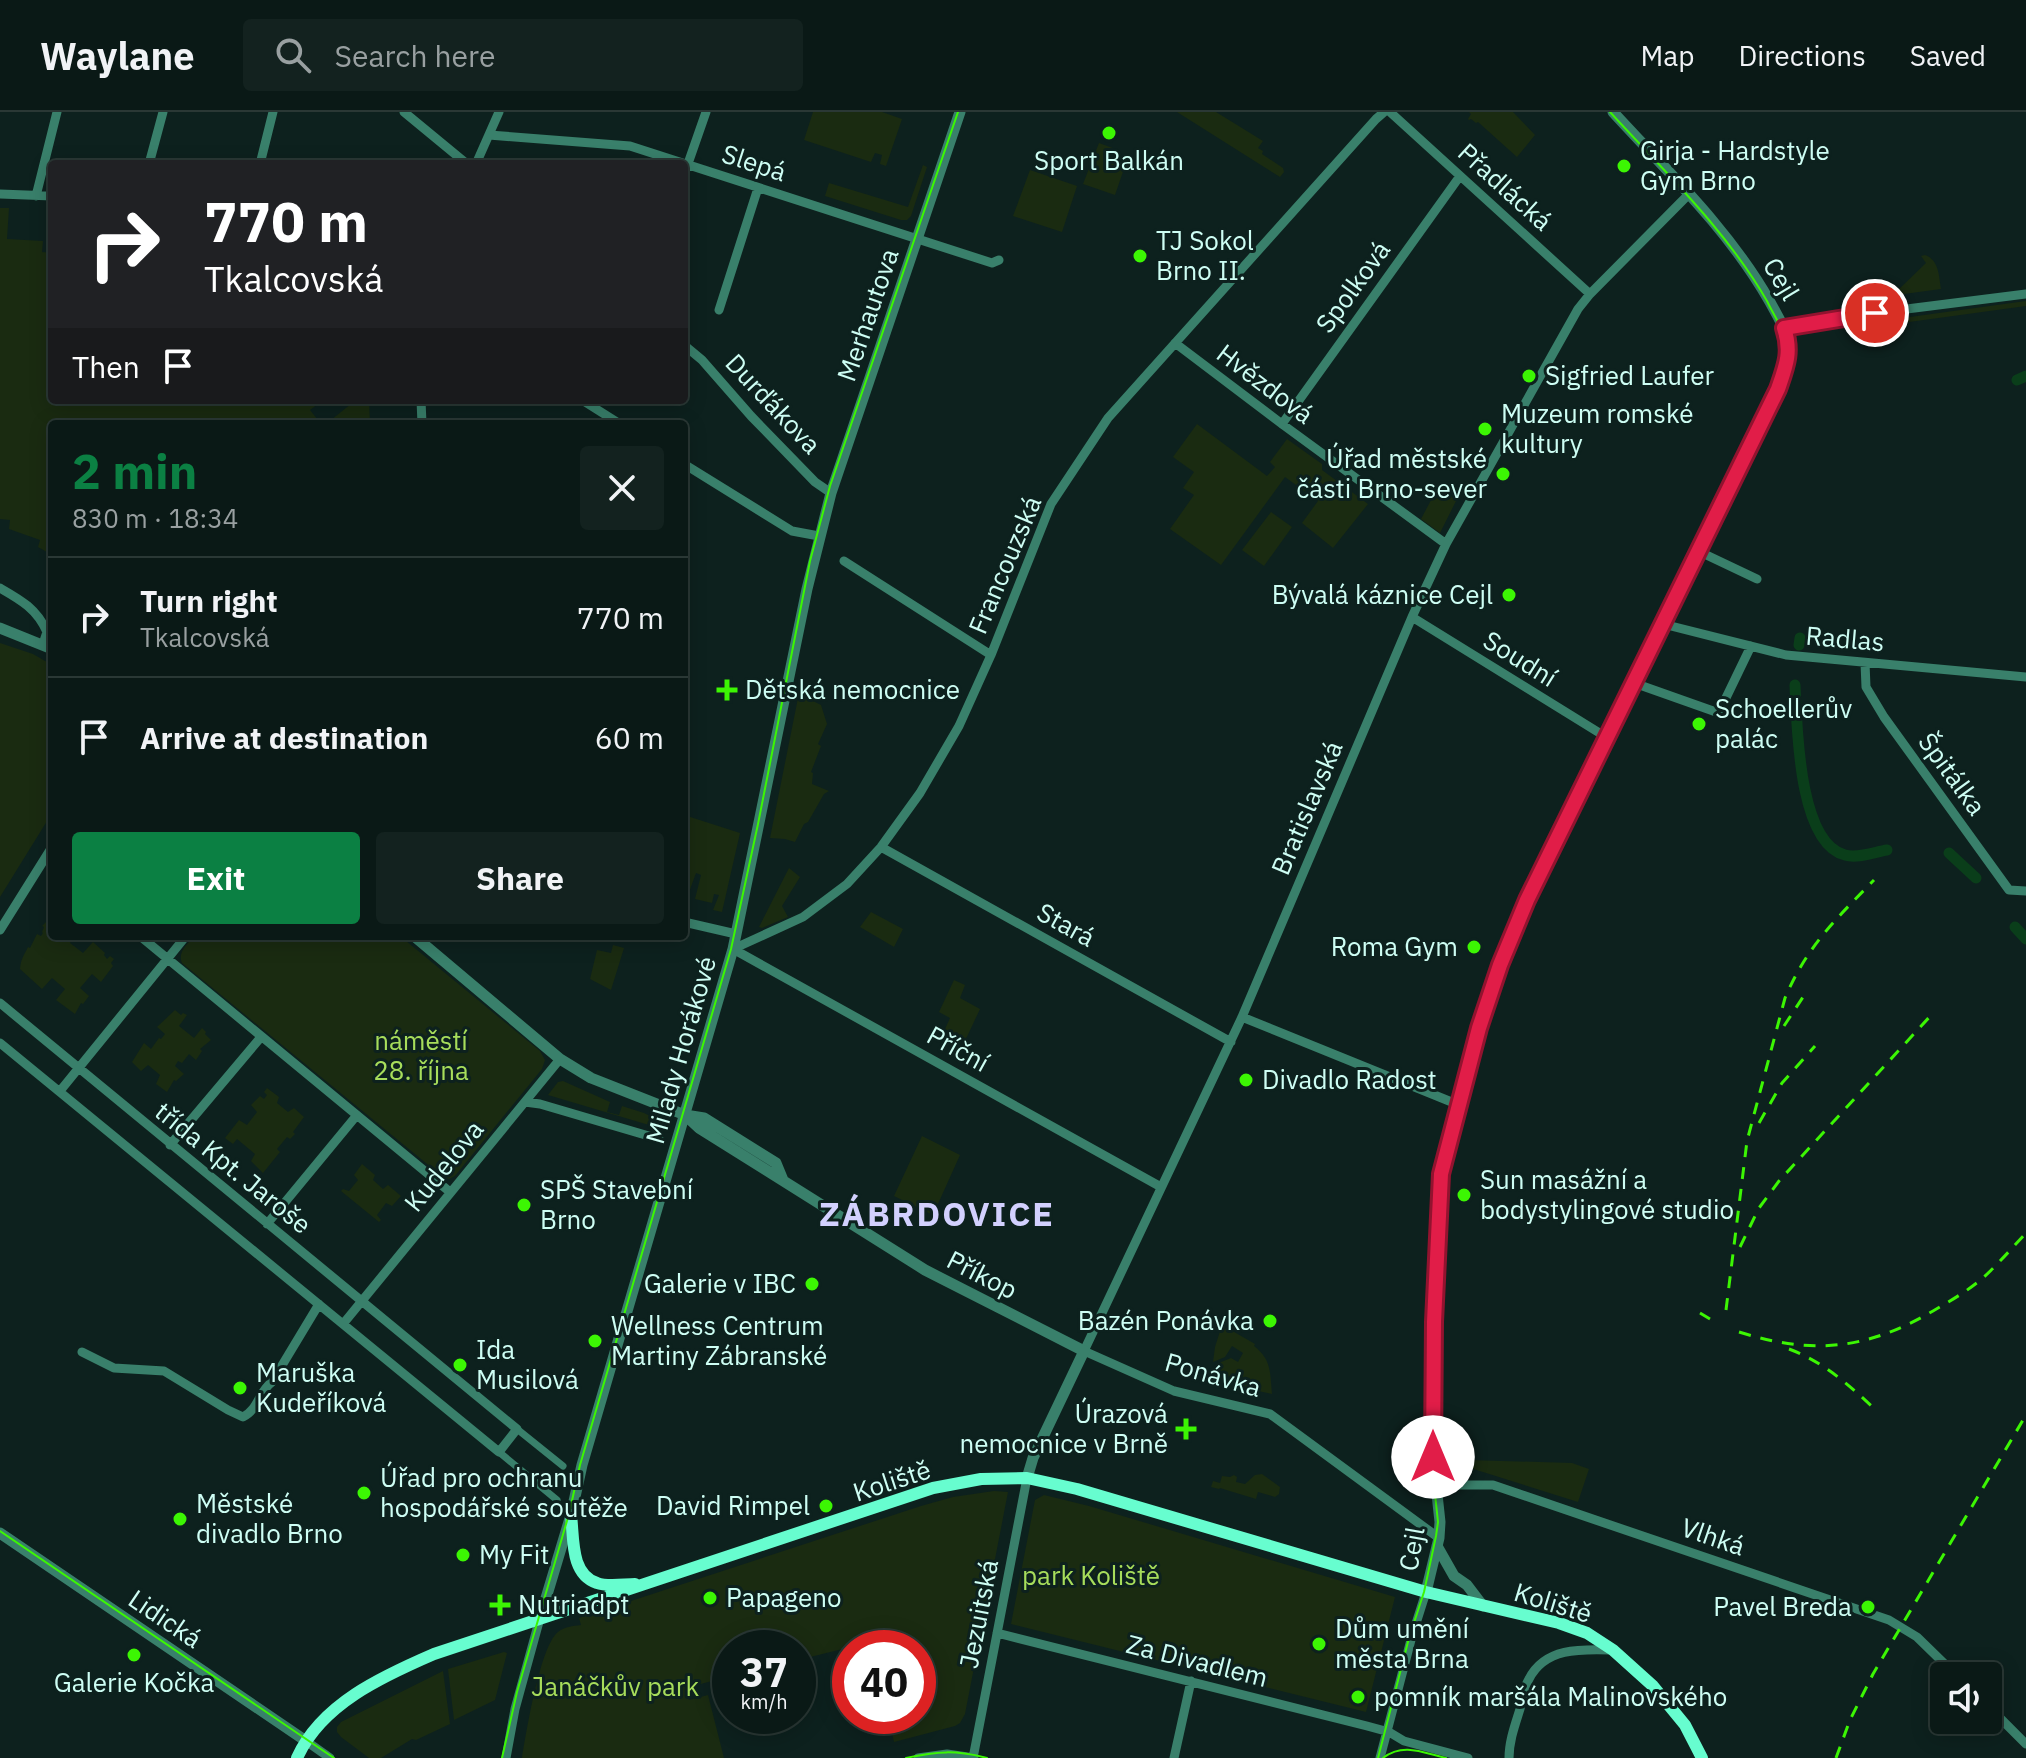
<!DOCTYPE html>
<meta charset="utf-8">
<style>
:root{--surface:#0a1916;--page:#13221f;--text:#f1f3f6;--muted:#99a0a1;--line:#2a3835;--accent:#0b8043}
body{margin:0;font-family:"IBM Plex Sans",sans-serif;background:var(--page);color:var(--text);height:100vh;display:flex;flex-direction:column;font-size:30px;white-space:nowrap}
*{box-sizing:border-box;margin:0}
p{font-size:26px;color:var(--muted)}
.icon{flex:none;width:44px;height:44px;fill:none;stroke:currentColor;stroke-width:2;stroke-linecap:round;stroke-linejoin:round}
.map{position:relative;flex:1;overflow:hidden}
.drawer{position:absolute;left:48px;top:308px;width:640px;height:520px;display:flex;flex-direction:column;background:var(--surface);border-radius:8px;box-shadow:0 4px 20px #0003,0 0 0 2px var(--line)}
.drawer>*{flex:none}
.guide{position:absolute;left:48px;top:48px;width:640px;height:244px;border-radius:8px;box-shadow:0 4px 20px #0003,0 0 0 2px var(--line);background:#202124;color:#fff;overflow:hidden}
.tools{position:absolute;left:1930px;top:1550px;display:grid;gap:16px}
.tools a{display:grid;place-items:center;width:72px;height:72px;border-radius:8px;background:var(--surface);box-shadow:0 4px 20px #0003,0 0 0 2px var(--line);font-size:40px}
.speed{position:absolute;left:712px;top:1518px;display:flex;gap:16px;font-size:40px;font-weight:700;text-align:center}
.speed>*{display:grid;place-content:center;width:104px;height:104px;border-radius:50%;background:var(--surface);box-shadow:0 4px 20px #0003,0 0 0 2px var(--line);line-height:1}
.speed small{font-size:20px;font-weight:400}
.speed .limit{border:12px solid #d22;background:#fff;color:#111}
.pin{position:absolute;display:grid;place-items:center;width:68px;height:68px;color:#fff;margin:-34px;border:4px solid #fff;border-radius:50%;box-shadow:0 2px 8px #0007}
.me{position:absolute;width:88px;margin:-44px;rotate:0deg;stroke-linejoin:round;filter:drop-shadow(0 0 6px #0008)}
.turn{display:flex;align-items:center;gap:28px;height:168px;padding:0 24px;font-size:36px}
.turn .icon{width:104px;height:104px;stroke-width:2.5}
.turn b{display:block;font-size:56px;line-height:68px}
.then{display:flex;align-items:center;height:76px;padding:0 24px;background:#0003;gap:16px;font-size:30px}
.round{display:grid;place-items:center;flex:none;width:84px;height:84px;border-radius:8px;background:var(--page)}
.overview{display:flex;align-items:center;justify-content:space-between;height:136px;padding:0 24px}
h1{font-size:48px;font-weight:800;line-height:60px;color:var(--accent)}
.cta{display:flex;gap:16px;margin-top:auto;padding:16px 24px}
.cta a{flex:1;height:92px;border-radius:8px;background:var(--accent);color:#fff;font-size:32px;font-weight:800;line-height:92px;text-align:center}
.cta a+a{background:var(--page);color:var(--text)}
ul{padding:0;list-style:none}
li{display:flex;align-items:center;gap:24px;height:120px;padding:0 24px;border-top:2px solid var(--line)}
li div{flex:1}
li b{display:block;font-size:30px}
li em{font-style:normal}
header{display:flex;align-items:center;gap:48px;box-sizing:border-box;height:112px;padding:0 40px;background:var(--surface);border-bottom:2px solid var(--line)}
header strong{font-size:38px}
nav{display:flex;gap:44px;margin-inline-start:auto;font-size:28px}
.search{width:560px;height:72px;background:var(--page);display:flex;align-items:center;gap:20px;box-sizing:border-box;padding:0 28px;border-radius:8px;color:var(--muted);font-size:30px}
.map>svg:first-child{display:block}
.green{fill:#1a2b11}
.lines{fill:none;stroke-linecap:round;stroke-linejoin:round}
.canal{stroke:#0a3e1a;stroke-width:11}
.pedestrian{stroke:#39806b;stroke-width:7}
.minor{stroke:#39806b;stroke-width:9}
.tertiary{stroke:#39806b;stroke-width:11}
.secondary{stroke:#67fdcf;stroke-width:12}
.tram{stroke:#3cf603;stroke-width:2}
.rail{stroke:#3cf603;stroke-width:3;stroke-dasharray:12 10;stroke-linecap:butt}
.route-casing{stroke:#92132f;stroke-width:20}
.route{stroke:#e11d48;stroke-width:14}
.poi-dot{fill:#3cf603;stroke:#0d211e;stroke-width:3}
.labels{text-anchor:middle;stroke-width:6;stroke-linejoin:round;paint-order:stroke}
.poi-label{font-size:26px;fill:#cefef4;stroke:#0d211e;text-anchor:start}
.street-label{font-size:26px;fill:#cefef4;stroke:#0d211e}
.park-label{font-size:26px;fill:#a7dd5b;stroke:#0d211e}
.district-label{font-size:34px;font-weight:bold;letter-spacing:2px;fill:#d2d0fe;stroke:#0d211e}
</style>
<header>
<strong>Waylane</strong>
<div class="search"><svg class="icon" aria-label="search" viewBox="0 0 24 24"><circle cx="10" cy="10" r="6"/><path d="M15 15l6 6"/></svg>Search here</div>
<nav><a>Map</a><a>Directions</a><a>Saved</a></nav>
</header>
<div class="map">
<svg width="2026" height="1646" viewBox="0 0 2026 1646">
<rect width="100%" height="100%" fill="#0d211e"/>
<path class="green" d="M813,0H882L902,7L886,54L880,52L882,43L875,41L871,50L804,28Z
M1177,0H1216L1263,29L1258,36L1263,39L1262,42L1283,56L1284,60L1280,65Z
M1469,0H1513L1535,23L1517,45L1478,10L1476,11L1471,7L1469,8L1468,7L1471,2Z
M1099,31L1118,38V47L1126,51L1115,83L1083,72Z
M923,53L927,55L911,104L907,108H901L825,84L829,71L908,95Z
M1030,58L1077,74L1062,120L1013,104Z
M0,96H9L7,127L43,129L42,140L52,141V288H315L318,292L310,298L321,312H101L89,307L87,312H52V443L38,435L40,428L9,417L10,408L0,407Z
M1925,143C1939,148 1939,164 1941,177L1889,184L1887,175L1895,181L1926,151L1921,144Z
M2026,189V194L1880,214L1881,209Z
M356,288H369L370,312H326Z
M1197,312L1267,364L1275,355L1270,350L1287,327L1322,352V358L1368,392L1333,436L1302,411L1318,389L1285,365L1221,453L1170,417L1194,383L1183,376L1194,360L1173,345Z
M1438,375L1457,387L1440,421L1421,407Z
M1271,400L1292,415L1264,454L1242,438Z
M0,531L33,542L52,553V701L0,785Z
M800,576L812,580L809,587L821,593L827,612L818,632L821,634L811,660L813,661L812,672L829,679L824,682L808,710L804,712L795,730L785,727L770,726Z
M684,703L740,721L722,800L713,798L719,783L714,782L712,791L695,787L701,763L696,761L688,783L684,782Z
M789,756L800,765L782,794L788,805L762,816L759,815Z
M52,797V824H74L70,831L83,841L93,830L105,841L104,843L107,847L110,844L114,847L111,851L113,854L101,870L92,862L80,876L89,884L83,892L81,891L75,902L56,888L65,877L52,866L42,877L20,857C21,847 23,845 28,835L30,836L37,822L41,824L43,821L42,820L44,815L42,814L49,807L47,805Z
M871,800L903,817L894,835L860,815Z
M194,824H400L540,939L545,948L542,957L455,1064L449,1067L443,1065L182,851C177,840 188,832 194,824Z
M613,833L624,836L611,878L590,867L597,838L611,841Z
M954,868L965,873L960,886L980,897L965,929L945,917L950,906L939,900Z
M175,898L181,903L183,901L187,903L179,914L194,926L202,916L206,920L205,922L211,928L200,937L202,939L196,948L189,942L182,951L178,949L175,954L184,962L176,969L174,968L167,980L156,972L160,963L148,953L141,959L132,950L144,931L151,937L159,926L161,927L165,922L157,915Z
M563,969L610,990L607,1000L619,1003L622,994L644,1001L660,1009L659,1016L548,983L558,970Z
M267,976L279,985L277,991L288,1000L294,996L304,1005L293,1020L295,1022L290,1027L287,1025L277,1037L280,1040L263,1061L251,1049L255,1042L237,1027L233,1032L225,1026L239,1008L247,1013L257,1000L251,993L260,984L264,987L267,983L264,980Z
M922,1024L960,1043L933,1103L894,1084Z
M362,1052L375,1063L373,1068L383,1077L388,1073L401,1084L392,1094L386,1091L377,1103L381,1108L379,1110L341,1079L343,1077L349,1079L358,1068L354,1063Z
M1221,1216L1229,1217L1255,1232L1254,1234C1272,1248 1270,1261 1272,1282L1213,1269C1214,1251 1214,1253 1231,1246L1238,1250L1243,1241L1232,1234L1225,1245L1213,1250L1215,1235Z
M1468,1348L1572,1351L1589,1357L1578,1390L1467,1355Z
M1262,1362L1280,1375L1279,1382L1275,1385L1258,1380L1256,1387L1220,1376L1219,1377L1211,1375L1213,1369L1220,1371L1222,1364L1230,1365L1234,1363L1237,1365L1236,1370L1245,1372L1255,1363Z
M994,1379L1008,1380L965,1602L960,1611L955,1614L894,1630L890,1612L907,1608L906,1604H918V1536H890L887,1524L880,1525L879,1528L798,1548V1536H730V1564L686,1576L689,1588L708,1583L724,1646H522C526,1622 540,1534 558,1520C564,1515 573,1514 581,1513L579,1506L921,1394L953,1385Z
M1044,1383L1089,1394L1395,1485L1366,1600L1011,1512L1035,1388Z
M504,1540L507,1541L495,1588L454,1608L448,1557Z
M443,1559L450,1612L416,1628L412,1627L381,1646H369L341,1625L337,1620V1615L341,1610Z"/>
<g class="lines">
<path class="canal" d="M2017,268L2026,264
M1799,533L1800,526
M1795,573C1797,613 1798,731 1845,743C1857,747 1875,740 1887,738
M1949,741L1976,766
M2015,815L2026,827"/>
<path class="pedestrian" d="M517,1317L563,1354
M499,1340L557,1388"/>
<path class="minor" d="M404,0L467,52
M1390,0L1590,182
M489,23L630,34L992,151L999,148
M149,52L163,0
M260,52L273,0
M476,52L499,0
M684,63L706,0
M0,82L52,84
M36,84L57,0
M719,198L758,76
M1784,216L1875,201L2026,182
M1175,231L1282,312L1446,432
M684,233L702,248L751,304L815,370L831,381
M421,288L422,312
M582,288L620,312
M1282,312L1460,64
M684,352L792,419L819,424
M1698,439L1757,467
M844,449L991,543
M0,476C21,488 37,497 47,520L43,532
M1412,505L1606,625
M1663,512L1786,543L2026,565
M1865,551L1866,575L1884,605L2009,778L2026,779
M1634,571L1716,600L1720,597L1723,592L1751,534
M881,735L1231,930
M684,810L736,822
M0,818L52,735
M140,824L450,1080
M733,837L803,805L847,772L881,735L920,681L959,614L991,543L1051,392L1108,306L1376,7L1384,0
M733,837L1161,1075
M0,891L517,1317L499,1340L0,931
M1242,905L1459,993
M60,979L186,824
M525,990L540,992L659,1027
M170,1033L261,925
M267,1112L357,1003
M343,1212L560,947
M82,1240L114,1256L164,1259L228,1298L243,1305C258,1298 259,1279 272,1270L319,1192
M1436,1373H1493L1889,1508L1917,1525L1957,1564
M1439,1426L1270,1302L1174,1279L1084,1239L1242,905L1412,505L1446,432L1578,197L1590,182L1689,82
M997,1521L1367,1614L1389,1620L1404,1629L1468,1646
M1988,1594L2026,1632
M306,1629L330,1646
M506,1646L515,1597L540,1506
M918,1646L947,1642L974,1646
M973,1646L1027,1366
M1174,1646L1191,1569
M1380,1646L1412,1524L1426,1480
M1509,1646C1509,1629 1515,1613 1520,1597C1522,1587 1524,1575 1529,1567C1545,1535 1582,1537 1613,1538"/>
<path class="tertiary" d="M0,516L52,537
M414,824L560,947L591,966L685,1003L704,1006L776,1051L783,1068
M685,1003L699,1016L925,1158L1084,1239L1033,1346L1027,1366
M0,1421L306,1629
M1437,1434L1454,1464L1467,1473L1483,1494
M1426,1480L1439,1426L1440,1410L1433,1345L1434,1210L1437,1124L1441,1062L1479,916L1500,853L1527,788L1778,277C1783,262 1791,245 1788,229C1785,215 1777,203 1770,190C1730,119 1668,60 1613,0
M540,1506L571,1403L582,1353L733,837L807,477L831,381L960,0"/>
<path class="secondary" d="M571,1403C574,1426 570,1462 597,1471C607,1475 624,1472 635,1472
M297,1646C321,1592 383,1564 434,1542L933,1376L981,1367L1027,1366L1077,1377L1426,1480L1559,1511L1587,1521L1613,1538L1653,1574L1685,1613L1702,1646"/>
<path class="tram" d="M0,1419L334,1646
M502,1646L517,1580L569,1402L580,1353L731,837L758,712L810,449L830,374L958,0
M906,1646C937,1639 956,1638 987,1646
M1378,1646L1409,1526L1424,1480L1436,1424L1438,1410L1431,1345V1210L1434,1125L1439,1062L1477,916L1498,852L1525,787L1776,275C1781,261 1789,244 1785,228C1782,214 1773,202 1767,189C1726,118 1665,60 1610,0
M1383,1646C1403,1630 1424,1641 1446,1646"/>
<path class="rail" d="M1784,914L1803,885
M1759,1011L1782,971L1815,934
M1740,1135L1759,1096L1779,1069L1934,900
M1726,1198L1747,1029L1785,886C1807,834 1836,807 1874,768
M1700,1201L1710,1207
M1739,1220C1813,1243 1866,1238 1933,1199C1950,1189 1968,1179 1984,1165C1999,1151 2012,1136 2026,1121
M1789,1237C1824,1250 1850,1274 1877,1299
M1836,1646L1850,1608L1873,1562L2026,1303"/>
</g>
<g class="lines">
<defs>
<path id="route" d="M1433,1345L1434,1210L1441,1062L1479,916L1500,853L1527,788L1778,277C1786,254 1792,240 1784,216L1875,201"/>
</defs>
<use href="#route" class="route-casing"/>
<use href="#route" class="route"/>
</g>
<g class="poi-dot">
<circle cx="1109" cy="21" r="8"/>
<circle cx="1624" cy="54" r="8"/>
<circle cx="1140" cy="144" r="8"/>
<circle cx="1529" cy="264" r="8"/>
<circle cx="1485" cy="317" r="8"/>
<circle cx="1503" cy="362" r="8"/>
<circle cx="1509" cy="483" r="8"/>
<path d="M723 566h8v8h8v8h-8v8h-8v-8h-8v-8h8z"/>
<circle cx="1699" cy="612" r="8"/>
<circle cx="1474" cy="835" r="8"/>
<circle cx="1246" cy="968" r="8"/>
<circle cx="1464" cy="1083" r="8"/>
<circle cx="524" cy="1093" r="8"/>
<circle cx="812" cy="1172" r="8"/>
<circle cx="1270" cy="1209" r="8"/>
<circle cx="595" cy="1229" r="8"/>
<circle cx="460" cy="1253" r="8"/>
<circle cx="240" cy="1276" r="8"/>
<path d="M1182 1305h8v8h8v8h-8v8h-8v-8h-8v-8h8z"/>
<circle cx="364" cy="1381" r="8"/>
<circle cx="826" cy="1394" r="8"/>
<circle cx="180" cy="1407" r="8"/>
<circle cx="463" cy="1443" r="8"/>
<circle cx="710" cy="1486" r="8"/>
<path d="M496 1481h8v8h8v8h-8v8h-8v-8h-8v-8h8z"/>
<circle cx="1868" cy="1495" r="8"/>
<circle cx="1319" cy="1532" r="8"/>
<circle cx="134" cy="1543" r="8"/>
<circle cx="1358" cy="1585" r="8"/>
</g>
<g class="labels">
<g class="poi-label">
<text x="1640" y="48">Girja - Hardstyle<tspan x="1640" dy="30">Gym Brno</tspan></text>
<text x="1109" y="58" text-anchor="middle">Sport Balkán</text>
<text x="1156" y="138">TJ Sokol<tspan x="1156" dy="30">Brno II.</tspan></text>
<text x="1545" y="273">Sigfried Laufer</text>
<text x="1501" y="311">Muzeum romské<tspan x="1501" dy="30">kultury</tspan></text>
<text x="1487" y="356" text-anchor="end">Úřad městské<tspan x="1487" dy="30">části Brno-sever</tspan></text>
<text x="1493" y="492" text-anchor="end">Bývalá káznice Cejl</text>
<text x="745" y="587">Dětská nemocnice</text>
<text x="1715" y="606">Schoellerův<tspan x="1715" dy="30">palác</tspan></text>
<text x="1458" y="844" text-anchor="end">Roma Gym</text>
<text x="1262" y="977">Divadlo Radost</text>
<text x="1480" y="1077">Sun masážní a<tspan x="1480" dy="30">bodystylingové studio</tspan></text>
<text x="540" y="1087">SPŠ Stavební<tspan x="540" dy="30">Brno</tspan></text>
<text x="796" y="1181" text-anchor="end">Galerie v IBC</text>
<text x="1254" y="1218" text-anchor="end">Bazén Ponávka</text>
<text x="611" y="1223">Wellness Centrum<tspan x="611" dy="30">Martiny Zábranské</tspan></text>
<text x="476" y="1247">Ida<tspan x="476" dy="30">Musilová</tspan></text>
<text x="256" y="1270">Maruška<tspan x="256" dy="30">Kudeříková</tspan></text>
<text x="1168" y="1311" text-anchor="end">Úrazová<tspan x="1168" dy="30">nemocnice v Brně</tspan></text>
<text x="380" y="1375">Úřad pro ochranu<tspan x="380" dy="30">hospodářské soutěže</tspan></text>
<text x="196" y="1401">Městské<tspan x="196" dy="30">divadlo Brno</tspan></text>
<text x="810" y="1403" text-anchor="end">David Rimpel</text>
<text x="479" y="1452">My Fit</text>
<text x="726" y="1495">Papageno</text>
<text x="518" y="1502">Nutriadpt</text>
<text x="1852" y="1504" text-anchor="end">Pavel Breda</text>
<text x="1335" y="1526">Dům umění<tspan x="1335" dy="30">města Brna</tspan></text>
<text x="134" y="1580" text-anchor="middle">Galerie Kočka</text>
<text x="1374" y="1594">pomník maršála Malinovského</text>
</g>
<g class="street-label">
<text transform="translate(754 51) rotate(18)" y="9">Slepá</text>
<text transform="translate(1505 75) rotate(42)" y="9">Přadlácká</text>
<text transform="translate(1781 167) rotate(59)" y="9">Cejl</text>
<text transform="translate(1353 175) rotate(-54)" y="9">Spolková</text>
<text transform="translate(868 203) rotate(-71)" y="9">Merhautova</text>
<text transform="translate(1265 272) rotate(37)" y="9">Hvězdová</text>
<text transform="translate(773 292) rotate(47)" y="9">Durďákova</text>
<text transform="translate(1005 453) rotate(-67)" y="9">Francouzská</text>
<text transform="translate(1845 527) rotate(5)" y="9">Radlas</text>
<text transform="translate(1520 547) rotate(32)" y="9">Soudní</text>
<text transform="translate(1952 662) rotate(54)" y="9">Špitálka</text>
<text transform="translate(1307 696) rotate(-67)" y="9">Bratislavská</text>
<text transform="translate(1066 813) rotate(29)" y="9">Stará</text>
<text transform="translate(958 937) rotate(29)" y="9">Příční</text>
<text transform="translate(681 938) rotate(-74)" y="9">Milady Horákové</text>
<text transform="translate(444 1054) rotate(-51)" y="9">Kudelova</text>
<text transform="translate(233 1056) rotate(39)" y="9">třída Kpt. Jaroše</text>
<text transform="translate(982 1163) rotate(27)" y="9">Příkop</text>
<text transform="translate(1213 1263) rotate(16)" y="9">Ponávka</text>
<text transform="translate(892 1369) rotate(-18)" y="9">Koliště</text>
<text transform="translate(1713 1425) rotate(19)" y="9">Vlhká</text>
<text transform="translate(1412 1437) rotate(-80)" y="9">Cejl</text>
<text transform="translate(1553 1491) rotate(17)" y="9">Koliště</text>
<text transform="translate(979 1502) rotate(-79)" y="9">Jezuitská</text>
<text transform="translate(165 1507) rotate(34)" y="9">Lidická</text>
<text transform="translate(1197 1549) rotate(14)" y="9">Za Divadlem</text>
</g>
<g class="park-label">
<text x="421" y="938">náměstí<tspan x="421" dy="30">28. října</tspan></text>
<text x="1091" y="1473">park Koliště</text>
<text x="615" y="1584">Janáčkův park</text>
</g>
<g class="district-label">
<text x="937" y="1114">ZÁBRDOVICE</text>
</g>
</g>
</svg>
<div class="tools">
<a><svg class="icon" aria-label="sound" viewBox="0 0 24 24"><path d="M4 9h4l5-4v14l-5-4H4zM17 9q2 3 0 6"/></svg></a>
</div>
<div class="speed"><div>37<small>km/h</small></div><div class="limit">40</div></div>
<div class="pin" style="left:1875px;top:201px;background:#d93025"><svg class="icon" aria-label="arrive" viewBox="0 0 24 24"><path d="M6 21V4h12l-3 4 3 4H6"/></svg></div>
<svg class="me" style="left:1433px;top:1345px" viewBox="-20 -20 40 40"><circle r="19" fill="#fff"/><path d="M0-13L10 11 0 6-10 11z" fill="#e11d48"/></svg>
<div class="guide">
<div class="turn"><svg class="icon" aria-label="right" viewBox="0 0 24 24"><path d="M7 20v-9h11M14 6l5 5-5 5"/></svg><div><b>770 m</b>Tkalcovská</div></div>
<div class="then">Then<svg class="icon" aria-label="arrive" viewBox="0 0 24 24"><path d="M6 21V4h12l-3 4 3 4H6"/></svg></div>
</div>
<section class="drawer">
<div class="overview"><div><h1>2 min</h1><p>830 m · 18:34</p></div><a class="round"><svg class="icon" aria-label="close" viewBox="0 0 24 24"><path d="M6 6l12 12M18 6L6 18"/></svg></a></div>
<ul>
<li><svg class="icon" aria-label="right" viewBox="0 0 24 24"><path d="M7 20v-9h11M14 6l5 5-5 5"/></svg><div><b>Turn right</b><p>Tkalcovská</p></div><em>770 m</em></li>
<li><svg class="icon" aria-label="arrive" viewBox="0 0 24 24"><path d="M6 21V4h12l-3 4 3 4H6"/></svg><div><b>Arrive at destination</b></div><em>60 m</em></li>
</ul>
<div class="cta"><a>Exit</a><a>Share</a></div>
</section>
</div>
